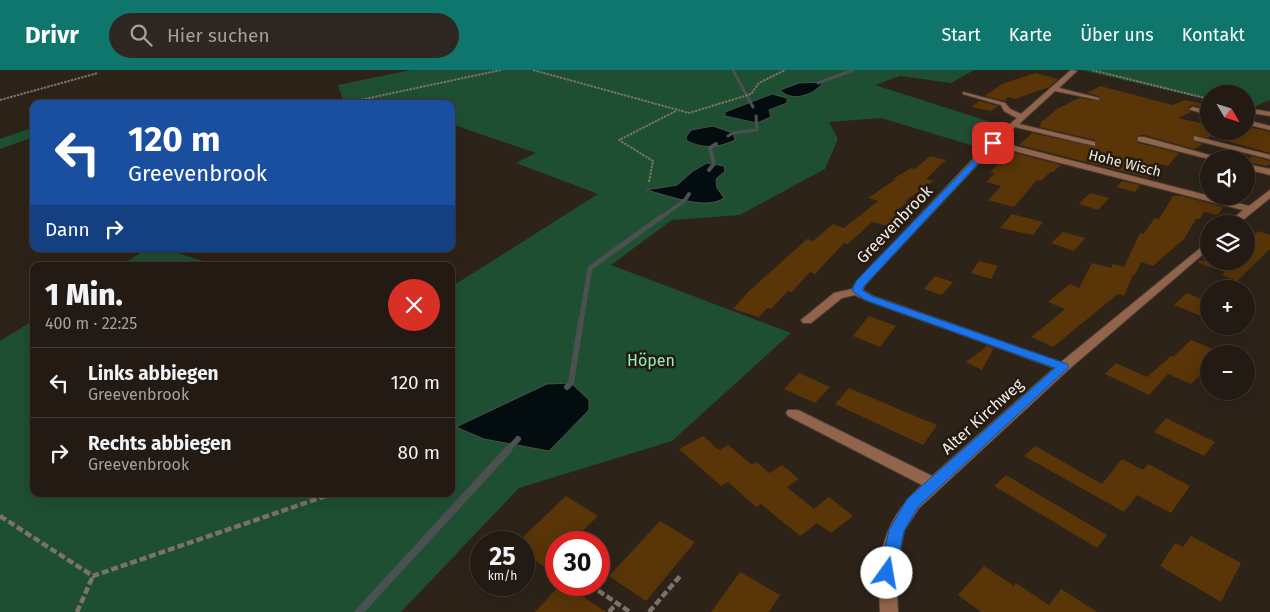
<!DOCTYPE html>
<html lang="de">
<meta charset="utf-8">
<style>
:root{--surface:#221a13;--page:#2e2721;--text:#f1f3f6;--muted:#a2a1a0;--line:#3f3833;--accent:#0f766e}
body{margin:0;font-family:"Fira Sans",sans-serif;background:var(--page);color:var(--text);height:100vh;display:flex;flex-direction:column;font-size:19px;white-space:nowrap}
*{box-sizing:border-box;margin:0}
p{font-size:16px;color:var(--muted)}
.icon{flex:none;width:28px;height:28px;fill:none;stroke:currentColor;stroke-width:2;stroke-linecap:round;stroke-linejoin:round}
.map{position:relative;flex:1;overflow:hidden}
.drawer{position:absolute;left:30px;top:192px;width:425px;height:235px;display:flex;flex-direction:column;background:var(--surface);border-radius:10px;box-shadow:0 5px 20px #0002,0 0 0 1px var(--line)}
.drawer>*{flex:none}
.banner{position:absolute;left:30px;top:30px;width:425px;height:152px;border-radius:10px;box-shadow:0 5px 20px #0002,0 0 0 1px var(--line);background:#1a4fa0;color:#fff;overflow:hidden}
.needle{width:32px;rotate:128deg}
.controls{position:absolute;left:1200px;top:15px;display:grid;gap:10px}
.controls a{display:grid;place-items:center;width:55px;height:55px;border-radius:50%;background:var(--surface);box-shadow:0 5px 20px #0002,0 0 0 1px var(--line);font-size:25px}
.speed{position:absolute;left:470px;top:461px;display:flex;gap:10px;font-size:25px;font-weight:700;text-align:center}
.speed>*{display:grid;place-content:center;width:65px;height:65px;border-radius:50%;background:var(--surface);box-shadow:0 5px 20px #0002,0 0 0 1px var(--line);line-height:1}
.speed small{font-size:12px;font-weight:400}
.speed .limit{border:8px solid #d22;background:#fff;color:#111}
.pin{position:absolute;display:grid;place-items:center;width:42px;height:42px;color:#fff;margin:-21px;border-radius:10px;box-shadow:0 2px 8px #0006}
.me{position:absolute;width:55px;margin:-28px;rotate:13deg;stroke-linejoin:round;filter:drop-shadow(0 0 4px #0008)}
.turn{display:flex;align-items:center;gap:18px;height:105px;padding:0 15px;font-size:22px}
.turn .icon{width:65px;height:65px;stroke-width:2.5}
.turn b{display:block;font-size:35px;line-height:42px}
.then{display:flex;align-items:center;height:48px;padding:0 15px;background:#0003;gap:10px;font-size:19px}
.round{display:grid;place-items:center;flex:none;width:52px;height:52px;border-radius:26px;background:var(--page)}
.summary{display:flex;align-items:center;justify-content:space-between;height:85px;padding:0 15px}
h1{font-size:30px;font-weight:800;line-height:38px}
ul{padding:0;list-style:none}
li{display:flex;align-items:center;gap:15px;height:70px;padding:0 15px;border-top:1px solid var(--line)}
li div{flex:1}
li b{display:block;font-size:19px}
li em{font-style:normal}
header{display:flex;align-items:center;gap:30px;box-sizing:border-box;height:70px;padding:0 25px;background:var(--accent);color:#fff}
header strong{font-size:24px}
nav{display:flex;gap:28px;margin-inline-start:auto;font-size:18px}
.search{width:350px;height:45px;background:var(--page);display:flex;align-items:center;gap:12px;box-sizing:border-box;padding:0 18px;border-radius:28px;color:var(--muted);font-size:19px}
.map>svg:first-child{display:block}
.green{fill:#1e4f33;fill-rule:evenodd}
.water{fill:#030d0f;stroke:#4b5050}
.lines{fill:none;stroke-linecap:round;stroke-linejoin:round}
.stream-far4{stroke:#4b5050;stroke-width:3}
.stream-far3{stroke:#4b5050;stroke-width:4}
.stream-far2{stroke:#4b5050;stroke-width:5}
.stream-far1{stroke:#4b5050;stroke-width:6}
.stream{stroke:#4b5050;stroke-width:8}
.building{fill:#593508}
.minor-casing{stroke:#493f36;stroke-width:2}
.path-far1{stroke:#7b7269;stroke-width:2;stroke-dasharray:2.5 1;stroke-linecap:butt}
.path{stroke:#7b7269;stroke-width:4.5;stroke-dasharray:7 3;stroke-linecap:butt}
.minor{fill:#92644b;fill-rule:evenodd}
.route{fill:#1a73e8;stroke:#114b97}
.labels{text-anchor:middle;stroke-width:5;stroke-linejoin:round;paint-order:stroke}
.far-street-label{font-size:14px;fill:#f4eee7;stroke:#231a10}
.street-label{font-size:16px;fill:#f4eee7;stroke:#231a10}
.park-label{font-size:16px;fill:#92f2b5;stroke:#231a10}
</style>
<header>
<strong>Drivr</strong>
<div class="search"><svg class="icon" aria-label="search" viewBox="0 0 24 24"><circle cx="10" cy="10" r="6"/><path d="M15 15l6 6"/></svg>Hier suchen</div>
<nav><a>Start</a><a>Karte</a><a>Über uns</a><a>Kontakt</a></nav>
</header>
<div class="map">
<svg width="1270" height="542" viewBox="0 0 1270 542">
<rect width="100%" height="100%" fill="#2d2319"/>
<path class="green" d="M411,0H974L951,13L900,6L875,15L1000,55L977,77L881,48L829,52L838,69L825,99L740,145L672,150L611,195L791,263L672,371L519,418L401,542H0V271L34,250V424H451V217L598,124L516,93L536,83L451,54V34L344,33L338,15ZM772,24L781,36L769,40L757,53L725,46L726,42ZM716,108L717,118L648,120ZM547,314L549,381L484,369L456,357Z
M1081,0H1270V30L1247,40L1246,24H1209V30Z
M34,57V67L0,79V69Z
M147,179H165L219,196H119Z"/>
<path class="water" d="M823,12C815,25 792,33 780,20L799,13Z
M772,24L787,28V33L769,40L771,47L757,53L725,46V42Z
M713,56L733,63L735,70C718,78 704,79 687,71L686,67L691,60Z
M707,93L724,96L725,101L716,109L717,118L724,128C706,141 667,125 646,120L677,115L693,101Z
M571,313L589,330V340L549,381L484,369L456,357L547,314Z"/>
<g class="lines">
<path class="stream-far4" d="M733,0L753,37
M818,13L853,0
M728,66L733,63L757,60L756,46"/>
<path class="stream-far3" d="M709,100L714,94L710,78L716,74
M659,149L685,130L689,124"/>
<path class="stream-far2" d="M581,252L590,198L661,147"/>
<path class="stream-far1" d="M567,317L571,313L581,250
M507,381L518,369"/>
<path class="stream" d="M359,542L508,380"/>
</g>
<path class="building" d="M1035,3L1058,9L1049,17L1015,29L1008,27L1004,31L985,26L1002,14Z
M1100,16L1173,35L1185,30L1207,35L1202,37L1192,35L1187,38L1191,42L1178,48L1209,55V68L1193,65V71L1203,74L1194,79L1144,65L1137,66L1138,73L1179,83L1168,96L1160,94L1149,108L1019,75L1032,63L1096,77L1095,70L1039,57L1041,54L1040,53L1057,39L1079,28L1100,31L1099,26L1087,23Z
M979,31L998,36L991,41L971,37Z
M1246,56L1270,62V83L1209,66L1210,61H1246Z
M1011,82L1061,95L1053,102H1050L1041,111L1037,110L1014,137L988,130L1001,116L986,112L995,103L990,102Z
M930,86L946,90L926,109L934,111L905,131L908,132L897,140L902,142L900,144H901L888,156L872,152L848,174L844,173L815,204L810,202L792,222L788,221L771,239L767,238L759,247L733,239L748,222L807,169L813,171L833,154L844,158L878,131L868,128L896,109H893L911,98L915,99Z
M1252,86L1270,91V94L1267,96L1246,92Z
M1122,111L1140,115L1135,122L1117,117Z
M1090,123L1109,128L1098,140L1079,134Z
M1173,126H1182L1223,137L1218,145L1204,142L1200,149H1196L1184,169L1153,196L1141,192L1135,205H1133L1124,226L1118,224L1053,277L1031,267L1065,239L1048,232L1070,214L1079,218L1092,193L1111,198L1113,194L1124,197L1140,163L1143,164L1155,148L1159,149Z
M1012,144L1043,152L1033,165L1000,158Z
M1258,161L1270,165V179L1237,211L1222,205L1225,202L1199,193V191H1246V171Z
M1063,162L1085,168L1074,181L1051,173Z
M979,191L998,196L991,209L971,203Z
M935,206L953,212L942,225L924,219Z
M1187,223L1209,232V249L1174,235Z
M869,246L896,256L880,277L853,266Z
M1191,270L1222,283L1209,284V296L1191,314L1168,304L1149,325L1105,304L1116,293L1147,307L1171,286L1173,287Z
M987,276L994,278L982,300L966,292Z
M799,303L830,317L815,333L784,319Z
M849,318L903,341L937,355L923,375L835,334Z
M1166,348L1215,372L1204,386L1154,362Z
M703,366L719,380L728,375L752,395L757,392L769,403L782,395L799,409L787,417L814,439L829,427L853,446L831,463L817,453L800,466L761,434L756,437L728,412L721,416L679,379Z
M1035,376L1102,414L1122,389L1143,400L1148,394L1190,416L1171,443L1137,425L1124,442L1024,386Z
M1006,405L1107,465L1097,478L994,416Z
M566,426L598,446L571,472H556V488L546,498L524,482V466Z
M660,451L695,472L646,531L609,506Z
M1191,466L1241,493L1221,532L1160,496L1175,473L1183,477Z
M984,496L1014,516L1016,513L1049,535L1061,519L1097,542H981L958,525Z
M740,502L780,525L769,542H711Z
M560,515H566L606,542H535Z"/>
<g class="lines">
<defs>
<path id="minor" d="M1071,0L1077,1L1059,18L1099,28V30L1055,21L1019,54L1095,72V76L1015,57L999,72L1249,136L1270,120V128L1238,154H1227L1243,140L995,76L865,215L863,220L873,226L1061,292L1209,171V179L1068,300L919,438L904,461L896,503L898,542H880C877,489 880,453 922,415L788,346L786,343L788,340H798L932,406L1054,298L865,230L855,225L842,228L811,253H803L801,250L834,223L852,219L856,212L990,71L1017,48L1004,41L1001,35L963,24V22L1005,33L1010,39L1021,44Z
M1193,37L1209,41V45L1191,40L1189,39Z
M1252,39L1270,42V46L1252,43Z
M1246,50L1270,56V60L1246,54Z
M1194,66L1270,85V89L1194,70Z
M1138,67H1144L1224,89H1209L1138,71Z
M1246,94L1270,99V105L1246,99Z"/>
</defs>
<use href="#minor" class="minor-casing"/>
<path class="path-far1" d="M533,0L689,43L751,24L759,13L785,0
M1092,0L1209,29
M0,30L98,3
M341,34L501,0
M649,112L653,91L619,70L676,41"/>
<path class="path" d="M0,446L93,506L331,424
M590,515L630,542
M77,542L93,506
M609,542L617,533
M649,542L681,505"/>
<use href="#minor" class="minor"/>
</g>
<path class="route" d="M991,72L997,73L865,215L862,220L872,226L1067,294L1069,297L918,437L904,461L895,503L893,508L887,510L881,508L879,503L889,460L907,429L1055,298L865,230L852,221L856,211Z"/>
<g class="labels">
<g class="far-street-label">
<text transform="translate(1125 93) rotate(14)" y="5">Hohe Wisch</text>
</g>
<g class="street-label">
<text transform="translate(894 154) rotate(-46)" y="6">Greevenbrook</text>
<text transform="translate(982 346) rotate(-42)" y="6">Alter Kirchweg</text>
</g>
<g class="park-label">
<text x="651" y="296">Höpen</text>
</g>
</g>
</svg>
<div class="controls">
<a><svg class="needle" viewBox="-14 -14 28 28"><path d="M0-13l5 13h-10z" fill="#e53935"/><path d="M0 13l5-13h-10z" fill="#a2a1a0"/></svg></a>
<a><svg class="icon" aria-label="sound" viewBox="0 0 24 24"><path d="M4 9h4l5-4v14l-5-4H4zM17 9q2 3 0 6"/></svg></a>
<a><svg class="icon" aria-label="layers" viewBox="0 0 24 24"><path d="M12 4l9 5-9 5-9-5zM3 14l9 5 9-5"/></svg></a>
<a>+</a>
<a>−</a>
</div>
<div class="speed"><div>25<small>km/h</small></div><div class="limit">30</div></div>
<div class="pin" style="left:993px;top:73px;background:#d93025"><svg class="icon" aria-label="arrive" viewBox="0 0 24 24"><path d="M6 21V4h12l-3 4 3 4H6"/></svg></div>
<svg class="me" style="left:887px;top:503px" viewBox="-20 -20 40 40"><circle r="19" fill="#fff"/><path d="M0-13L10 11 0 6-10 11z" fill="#1a73e8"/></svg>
<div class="banner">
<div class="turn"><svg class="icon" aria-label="left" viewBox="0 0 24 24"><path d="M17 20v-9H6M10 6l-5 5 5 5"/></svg><div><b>120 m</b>Greevenbrook</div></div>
<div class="then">Dann<svg class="icon" aria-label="right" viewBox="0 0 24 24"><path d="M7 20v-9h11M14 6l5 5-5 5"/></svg></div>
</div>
<section class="drawer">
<div class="summary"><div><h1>1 Min.</h1><p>400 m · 22:25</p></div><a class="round" style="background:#d93025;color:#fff"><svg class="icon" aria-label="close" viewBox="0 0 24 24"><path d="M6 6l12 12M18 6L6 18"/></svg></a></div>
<ul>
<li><svg class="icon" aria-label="left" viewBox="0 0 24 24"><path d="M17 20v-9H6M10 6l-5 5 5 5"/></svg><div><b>Links abbiegen</b><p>Greevenbrook</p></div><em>120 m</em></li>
<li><svg class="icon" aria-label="right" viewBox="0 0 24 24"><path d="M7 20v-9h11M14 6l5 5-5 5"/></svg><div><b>Rechts abbiegen</b><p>Greevenbrook</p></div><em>80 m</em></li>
</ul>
</section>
</div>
